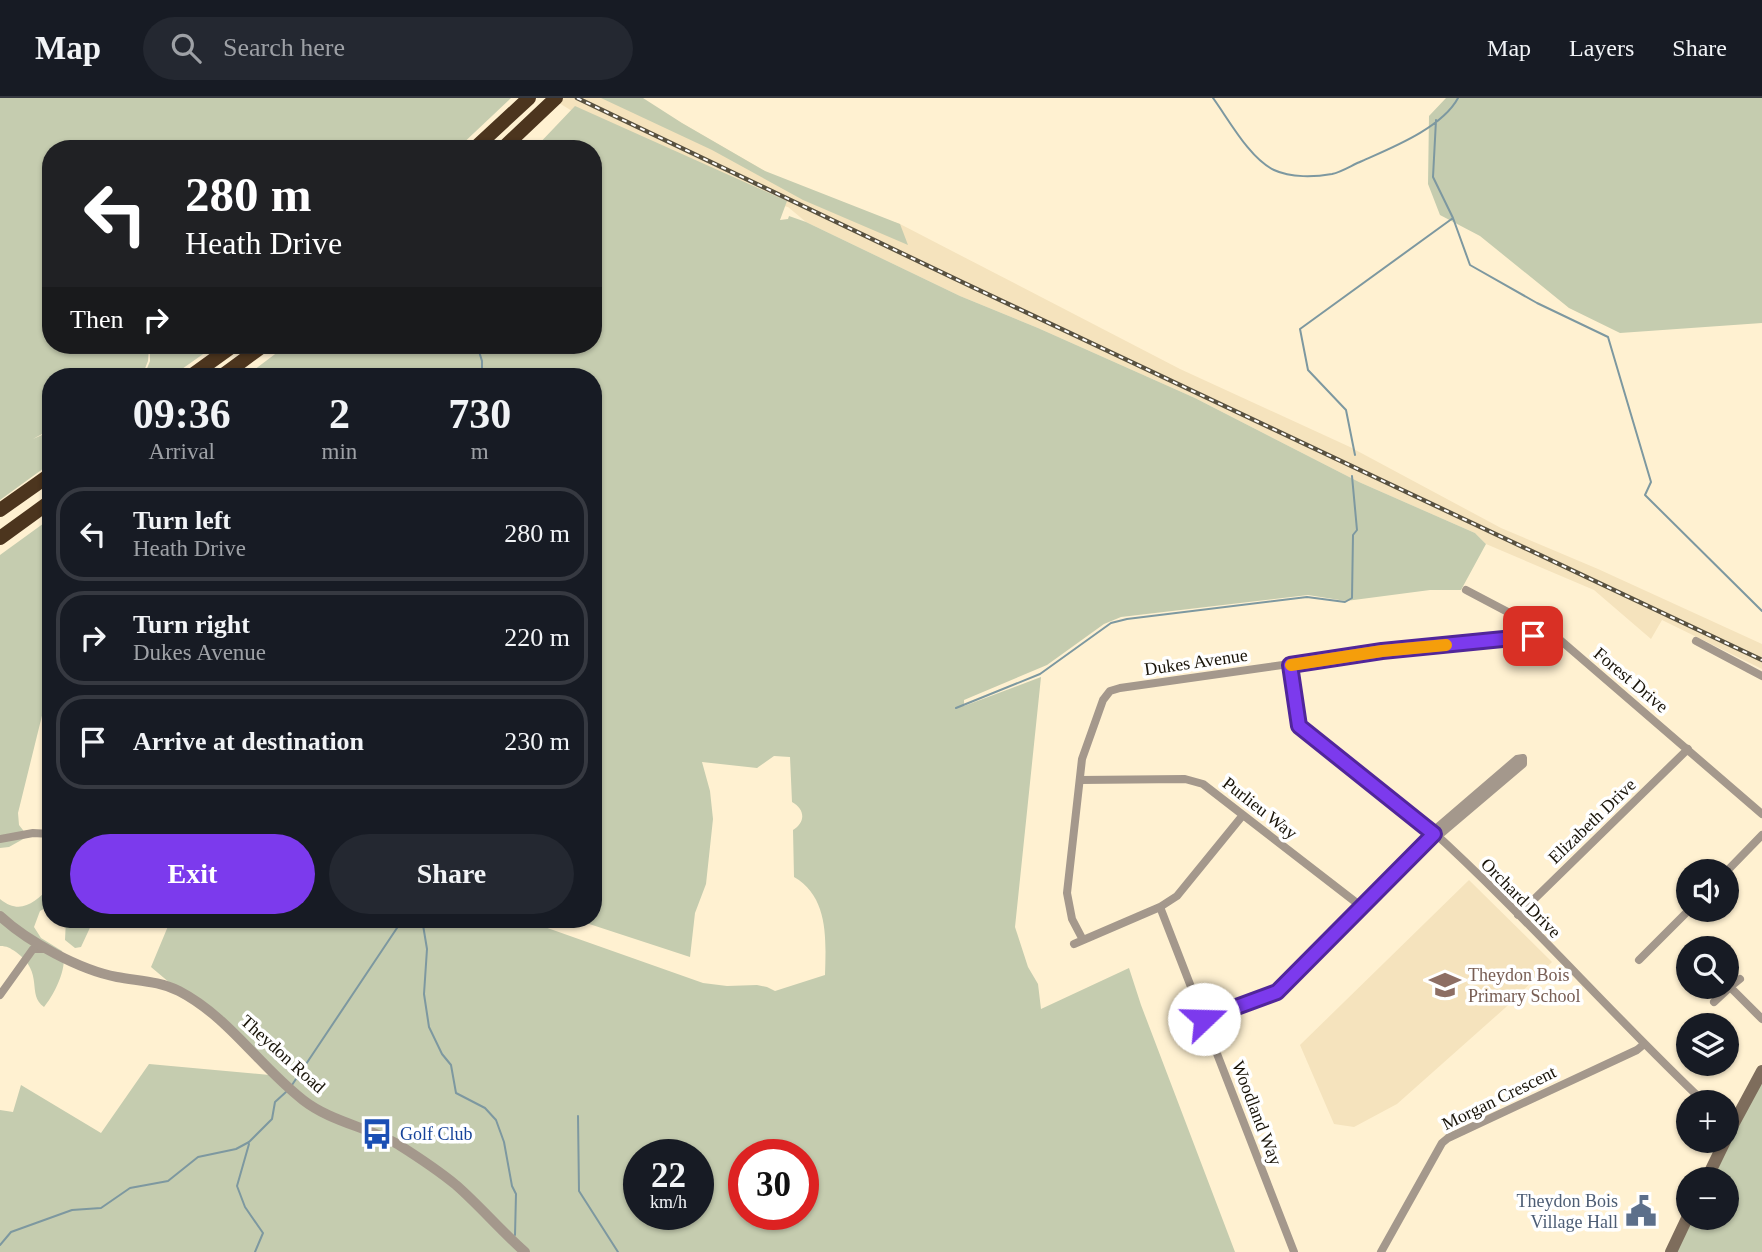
<!DOCTYPE html>
<meta charset="utf-8">
<style>
:root{--surface:#171b24;--page:#242831;--text:#f1f3f6;--muted:#9ea1a6;--line:#363941;--accent:#7c3aed}
body{margin:0;font-family:Georgia,serif;background:var(--page);color:var(--text);height:100vh;display:flex;flex-direction:column;font-size:26px;white-space:nowrap}
*{box-sizing:border-box;margin:0}
p{font-size:23px;color:var(--muted)}
.icon{flex:none;width:38px;height:38px;fill:none;stroke:currentColor;stroke-width:2;stroke-linecap:round;stroke-linejoin:round}
.map{position:relative;flex:1;overflow:hidden}
.sheet{position:absolute;left:42px;top:270px;width:560px;height:560px;display:flex;flex-direction:column;background:var(--surface);border-radius:28px;box-shadow:0 2px 5px #0004}
.sheet>*{flex:none}
.banner{position:absolute;left:42px;top:42px;width:560px;height:214px;border-radius:28px;box-shadow:0 2px 5px #0004;background:#202124;color:#fff;overflow:hidden}
.fabs{position:absolute;left:1676px;top:761px;display:grid;gap:14px}
.fabs a{display:grid;place-items:center;width:63px;height:63px;border-radius:50%;background:var(--surface);box-shadow:0 2px 5px #0004;font-size:35px}
.speed{position:absolute;left:623px;top:1041px;display:flex;gap:14px;font-size:35px;font-weight:700;text-align:center}
.speed>*{display:grid;place-content:center;width:91px;height:91px;border-radius:50%;background:var(--surface);box-shadow:0 2px 5px #0004;line-height:1}
.speed small{font-size:18px;font-weight:400}
.speed .limit{border:10px solid #d22;background:#fff;color:#111}
.pin{position:absolute;display:grid;place-items:center;width:60px;height:60px;color:#fff;margin:-30px;border-radius:14px;box-shadow:0 4px 10px #0006}
.me{position:absolute;width:77px;margin:-38px;rotate:69deg;stroke-linejoin:round;filter:drop-shadow(0 0 5px #0008)}
.turn{display:flex;align-items:center;gap:24px;height:147px;padding:0 28px;font-size:32px}
.turn .icon{width:91px;height:91px;stroke-width:2.5}
.turn b{display:block;font-size:49px;line-height:60px}
.then{display:flex;align-items:center;height:66px;padding:0 28px;background:#0003;gap:14px;font-size:26px}
.eta{display:flex;justify-content:space-evenly;align-items:center;height:119px;text-align:center}
.eta b{font-size:42px;font-weight:800;line-height:49px}
.primary-button{display:flex;gap:14px;margin-top:auto;padding:14px 28px}
.primary-button a{flex:1;height:80px;border-radius:42px;background:var(--accent);color:#fff;font-size:28px;font-weight:800;line-height:80px;text-align:center}
.primary-button a+a{background:var(--page);color:var(--text)}
ul{padding:0;list-style:none}
li{display:flex;align-items:center;gap:21px;height:94px;margin:0 14px 10px;padding:0 14px;border:4px solid var(--line);border-radius:28px}
li div{flex:1}
li b{display:block;font-size:26px}
li em{font-style:normal}
header{display:flex;align-items:center;gap:42px;box-sizing:border-box;height:98px;padding:0 35px;background:var(--surface);border-bottom:2px solid var(--line)}
header strong{font-size:33px}
nav{display:flex;gap:38px;margin-inline-start:auto;font-size:24px}
.search{width:490px;height:63px;background:var(--page);display:flex;align-items:center;gap:18px;box-sizing:border-box;padding:0 24px;border-radius:38px;color:var(--muted);font-size:26px}
.map>svg:first-child{display:block}
.built{fill:#f5e3bd}
.green{fill:#c5ccaf;fill-rule:evenodd}
.lines{fill:none;stroke-linecap:round;stroke-linejoin:round}
.stream{stroke:#7d98a0;stroke-width:2}
.minor{stroke:#a4988c;stroke-width:8}
.tertiary{stroke:#a4988c;stroke-width:10}
.secondary{stroke:#7e6d5c;stroke-width:12}
.motorway{stroke:#4c351e;stroke-width:14}
.rail-casing{stroke:#585140;stroke-width:4.5}
.rail{stroke:#fff;stroke-width:2;stroke-dasharray:5;stroke-linecap:butt}
.route-casing{stroke:#51269a;stroke-width:18}
.route{stroke:#7c3aed;stroke-width:12}
.slow{stroke:#f59e0b;stroke-width:12}
.labels{text-anchor:middle;stroke-width:7;stroke-linejoin:round;paint-order:stroke}
.street-label{font-size:18px;fill:#191409;stroke:#fff}
.education-label{font-size:18px;fill:#785e54;stroke:#fff;text-anchor:start}
.transit-label{font-size:18px;fill:#164399;stroke:#fff;text-anchor:start}
.service-label{font-size:18px;fill:#4e5e75;stroke:#fff;text-anchor:end}
</style>
<header>
<strong>Map</strong>
<div class="search"><svg class="icon" aria-label="search" viewBox="0 0 24 24"><circle cx="10" cy="10" r="6"/><path d="M15 15l6 6"/></svg>Search here</div>
<nav><a>Map</a><a>Layers</a><a>Share</a></nav>
</header>
<div class="map">
<svg width="1762" height="1154" viewBox="0 0 1762 1154">
<rect width="100%" height="100%" fill="#fff1d1"/>
<path class="built" d="M551,0H638L765,73L791,90L900,126L1180,271L1350,349L1501,430L1598,471L1762,546V571L1662,522L1651,541L1594,492L1486,446L1475,435L1359,384L1195,300L1038,230L960,198L806,124L788,109L762,102L598,29Z
M1469,782L1552,864L1505,910L1397,1006L1354,1029L1334,1026L1300,947Z"/>
<path class="green" d="M0,0H511L457,51H51V247H149L148,263L142,278H51V331L33,341L51,333V365L0,402Z
M601,0H643L682,25L765,73L900,126L908,147L803,102L712,52Z
M1446,0H1762V225L1620,235L1569,210L1480,138L1440,117L1428,86L1429,18Z
M575,8L787,103L780,122L788,121L789,118L806,124L960,198L1038,230L1195,300L1359,384L1475,435L1486,446L1461,492H1430L1346,503L1308,497L1121,519L1104,526L1047,567L964,602V608L1041,579L1015,829L1028,869L1038,886L1041,911L1129,870L1141,907L1235,1154H0V1012L13,1014L21,987L101,1035L149,966L280,978L151,869L171,821H522L703,885L727,888L757,887L767,889L775,893L825,877C826,842 829,799 794,779L793,732C806,724 805,711 792,704L790,659L774,658L757,670L702,664L710,693L713,721L706,786L695,815L690,859L574,821H593V278H246L287,247H593V51H534ZM639,1057H698V1116H639ZM744,1057H803V1116H744Z
M150,247H216L172,278H144L150,263Z
M51,420V581L18,715L19,727L26,736L25,740L9,749L0,750V457Z
M51,789V807L40,813L34,829L41,840L62,853C69,868 54,897 44,909C26,896 45,875 16,854C10,850 7,848 0,848V801C21,818 34,804 51,789Z
M66,821H94L81,849L75,850L65,842Z
M1762,981V1154H1676L1692,1120H1727V1082L1710,1081Z"/>
<g class="lines">
<path class="stream" d="M1213,0C1229,22 1250,61 1274,72C1291,80 1315,79 1332,76C1342,74 1352,67 1362,63C1391,50 1442,30 1458,0
M1436,22L1433,79L1453,120L1470,167L1537,205L1608,239L1651,384L1645,397L1762,513
M477,247L482,263V278
M1355,357L1346,312L1308,272L1300,231L1453,120
M956,610L1040,576L1111,525L1127,521L1307,499L1345,504L1352,500L1353,437L1357,432L1352,378
M422,821L427,851L424,896L429,929L442,956L451,967L456,995L485,1010L496,1022L504,1044L512,1088L516,1096L515,1137
M292,987L403,821
M578,1018L579,1093L618,1154
M249,1046L237,1088L245,1109L263,1135L255,1154
M0,1147L11,1134L72,1112L101,1110L130,1090L168,1083L198,1059L236,1051L249,1044L272,1021L275,1004L286,994"/>
<path class="minor" d="M1466,492L1559,541L1762,716
M1696,543L1762,578
M1290,567L1299,628C1342,662 1388,694 1429,730C1525,817 1610,915 1704,1004
M1080,682L1185,681L1203,686L1362,809
M1432,734L1517,661L1523,660V666L1437,739
M0,741L33,735L51,736
M1726,774L1762,737
M1160,809L1294,1154
M1518,817L1688,651
M1083,842L1072,821L1067,795L1082,661L1103,602L1110,593L1120,590L1382,553L1524,539L1535,537L1540,530
M1074,846L1160,809L1177,798L1243,717
M1639,862L1689,812
M1730,889L1740,881
M0,897L33,851H43
M1714,904L1730,889L1762,921
M1204,921L1277,894L1434,736
M1381,1154L1442,1045L1448,1040L1637,952L1643,947"/>
<path class="tertiary" d="M0,818C28,844 80,872 117,879C138,883 159,883 179,893C229,919 259,968 303,1002C331,1024 368,1029 399,1047C418,1059 439,1073 456,1087C480,1108 501,1133 525,1154"/>
<path class="secondary" d="M1727,1038L1762,973
M1706,1082L1725,1043
M1671,1154L1689,1116"/>
<path class="motorway" d="M474,51L529,0
M502,51L556,0
M191,278L234,247
M222,278L264,247
M0,412L51,376
M0,440L51,403"/>
<defs>
<path id="rail" d="M577,0L964,185L1762,562"/>
</defs>
<use href="#rail" class="rail-casing"/>
<use href="#rail" class="rail"/>
</g>
<g class="lines">
<defs>
<path id="route" d="M1204,921L1277,894L1434,736L1299,628L1290,567L1382,553L1533,538"/>
</defs>
<use href="#route" class="route-casing"/>
<use href="#route" class="route"/>
<path class="slow" d="M1291,567L1382,553L1446,547"/>
</g>
<defs>
<symbol id="school-bare" viewBox="-9 -9 18 18"><path d="M0-5L7-2L0 1L-7-2ZM-4 1L0 2.5L4 1V4Q0 6-4 4Z" fill="#8d6e63" stroke="#fff" stroke-width="2.5" paint-order="stroke"/></symbol>
<symbol id="bus-bare" viewBox="-9 -9 18 18"><path d="M-5-6H5V4H4V6H2V4H-2V6H-4V4H-5ZM-3.5-4V0h7V-4ZM-3.5 1.2v1.5H-2V1.2ZM2 1.2v1.5H3.5V1.2Z" fill="#1a4fb4" stroke="#fff" stroke-width="2.5" paint-order="stroke"/></symbol>
<symbol id="civic-bare" viewBox="-9 -9 18 18"><path d="M-.6-6.5H3V-4.5H.6V-3L4-1V1h2V6H-6V1h2V-1L-.6-3ZM-1.2 2.5V6h2.4V2.5Z" fill="#5c6f8a" stroke="#fff" stroke-width="2.5" paint-order="stroke"/></symbol>
</defs>
<g fill-rule="evenodd">
<use href="#school-bare" x="1423" y="865" width="44" height="44"/>
<use href="#bus-bare" x="355" y="1014" width="44" height="44"/>
<use href="#civic-bare" x="1619" y="1091" width="44" height="44"/>
</g>
<g class="labels">
<g class="street-label">
<text transform="translate(1196 564) rotate(-8)" y="6">Dukes Avenue</text>
<text transform="translate(1631 582) rotate(40)" y="6">Forest Drive</text>
<text transform="translate(1260 710) rotate(38)" y="6">Purlieu Way</text>
<text transform="translate(1592 723) rotate(-44)" y="6">Elizabeth Drive</text>
<text transform="translate(1521 800) rotate(45)" y="6">Orchard Drive</text>
<text transform="translate(283 956) rotate(42)" y="6">Theydon Road</text>
<text transform="translate(1499 1000) rotate(-26)" y="6">Morgan Crescent</text>
<text transform="translate(1257 1015) rotate(69)" y="6">Woodland Way</text>
</g>
<g class="education-label">
<text x="1468" y="883">Theydon Bois<tspan x="1468" dy="21">Primary School</tspan></text>
</g>
<g class="transit-label">
<text x="400" y="1042">Golf Club</text>
</g>
<g class="service-label">
<text x="1618" y="1109">Theydon Bois<tspan x="1618" dy="21">Village Hall</tspan></text>
</g>
</g>
</svg>
<div class="fabs">
<a><svg class="icon" aria-label="sound" viewBox="0 0 24 24"><path d="M4 9h4l5-4v14l-5-4H4zM17 9q2 3 0 6"/></svg></a>
<a><svg class="icon" aria-label="search" viewBox="0 0 24 24"><circle cx="10" cy="10" r="6"/><path d="M15 15l6 6"/></svg></a>
<a><svg class="icon" aria-label="layers" viewBox="0 0 24 24"><path d="M12 4l9 5-9 5-9-5zM3 14l9 5 9-5"/></svg></a>
<a>+</a>
<a>−</a>
</div>
<div class="speed"><div>22<small>km/h</small></div><div class="limit">30</div></div>
<div class="pin" style="left:1533px;top:538px;background:#d93025"><svg class="icon" aria-label="arrive" viewBox="0 0 24 24"><path d="M6 21V4h12l-3 4 3 4H6"/></svg></div>
<svg class="me" style="left:1204px;top:921px" viewBox="-20 -20 40 40"><circle r="19" fill="#fff"/><path d="M0-13L10 11 0 6-10 11z" fill="#7c3aed"/></svg>
<div class="banner">
<div class="turn"><svg class="icon" aria-label="left" viewBox="0 0 24 24"><path d="M17 20v-9H6M10 6l-5 5 5 5"/></svg><div><b>280 m</b>Heath Drive</div></div>
<div class="then">Then<svg class="icon" aria-label="right" viewBox="0 0 24 24"><path d="M7 20v-9h11M14 6l5 5-5 5"/></svg></div>
</div>
<section class="sheet">
<div class="eta">
<div><b>09:36</b><p>Arrival</p></div>
<div><b>2</b><p>min</p></div>
<div><b>730</b><p>m</p></div>
</div>
<ul>
<li><svg class="icon" aria-label="left" viewBox="0 0 24 24"><path d="M17 20v-9H6M10 6l-5 5 5 5"/></svg><div><b>Turn left</b><p>Heath Drive</p></div><em>280 m</em></li>
<li><svg class="icon" aria-label="right" viewBox="0 0 24 24"><path d="M7 20v-9h11M14 6l5 5-5 5"/></svg><div><b>Turn right</b><p>Dukes Avenue</p></div><em>220 m</em></li>
<li><svg class="icon" aria-label="arrive" viewBox="0 0 24 24"><path d="M6 21V4h12l-3 4 3 4H6"/></svg><div><b>Arrive at destination</b></div><em>230 m</em></li>
</ul>
<div class="primary-button"><a>Exit</a><a>Share</a></div>
</section>
</div>
